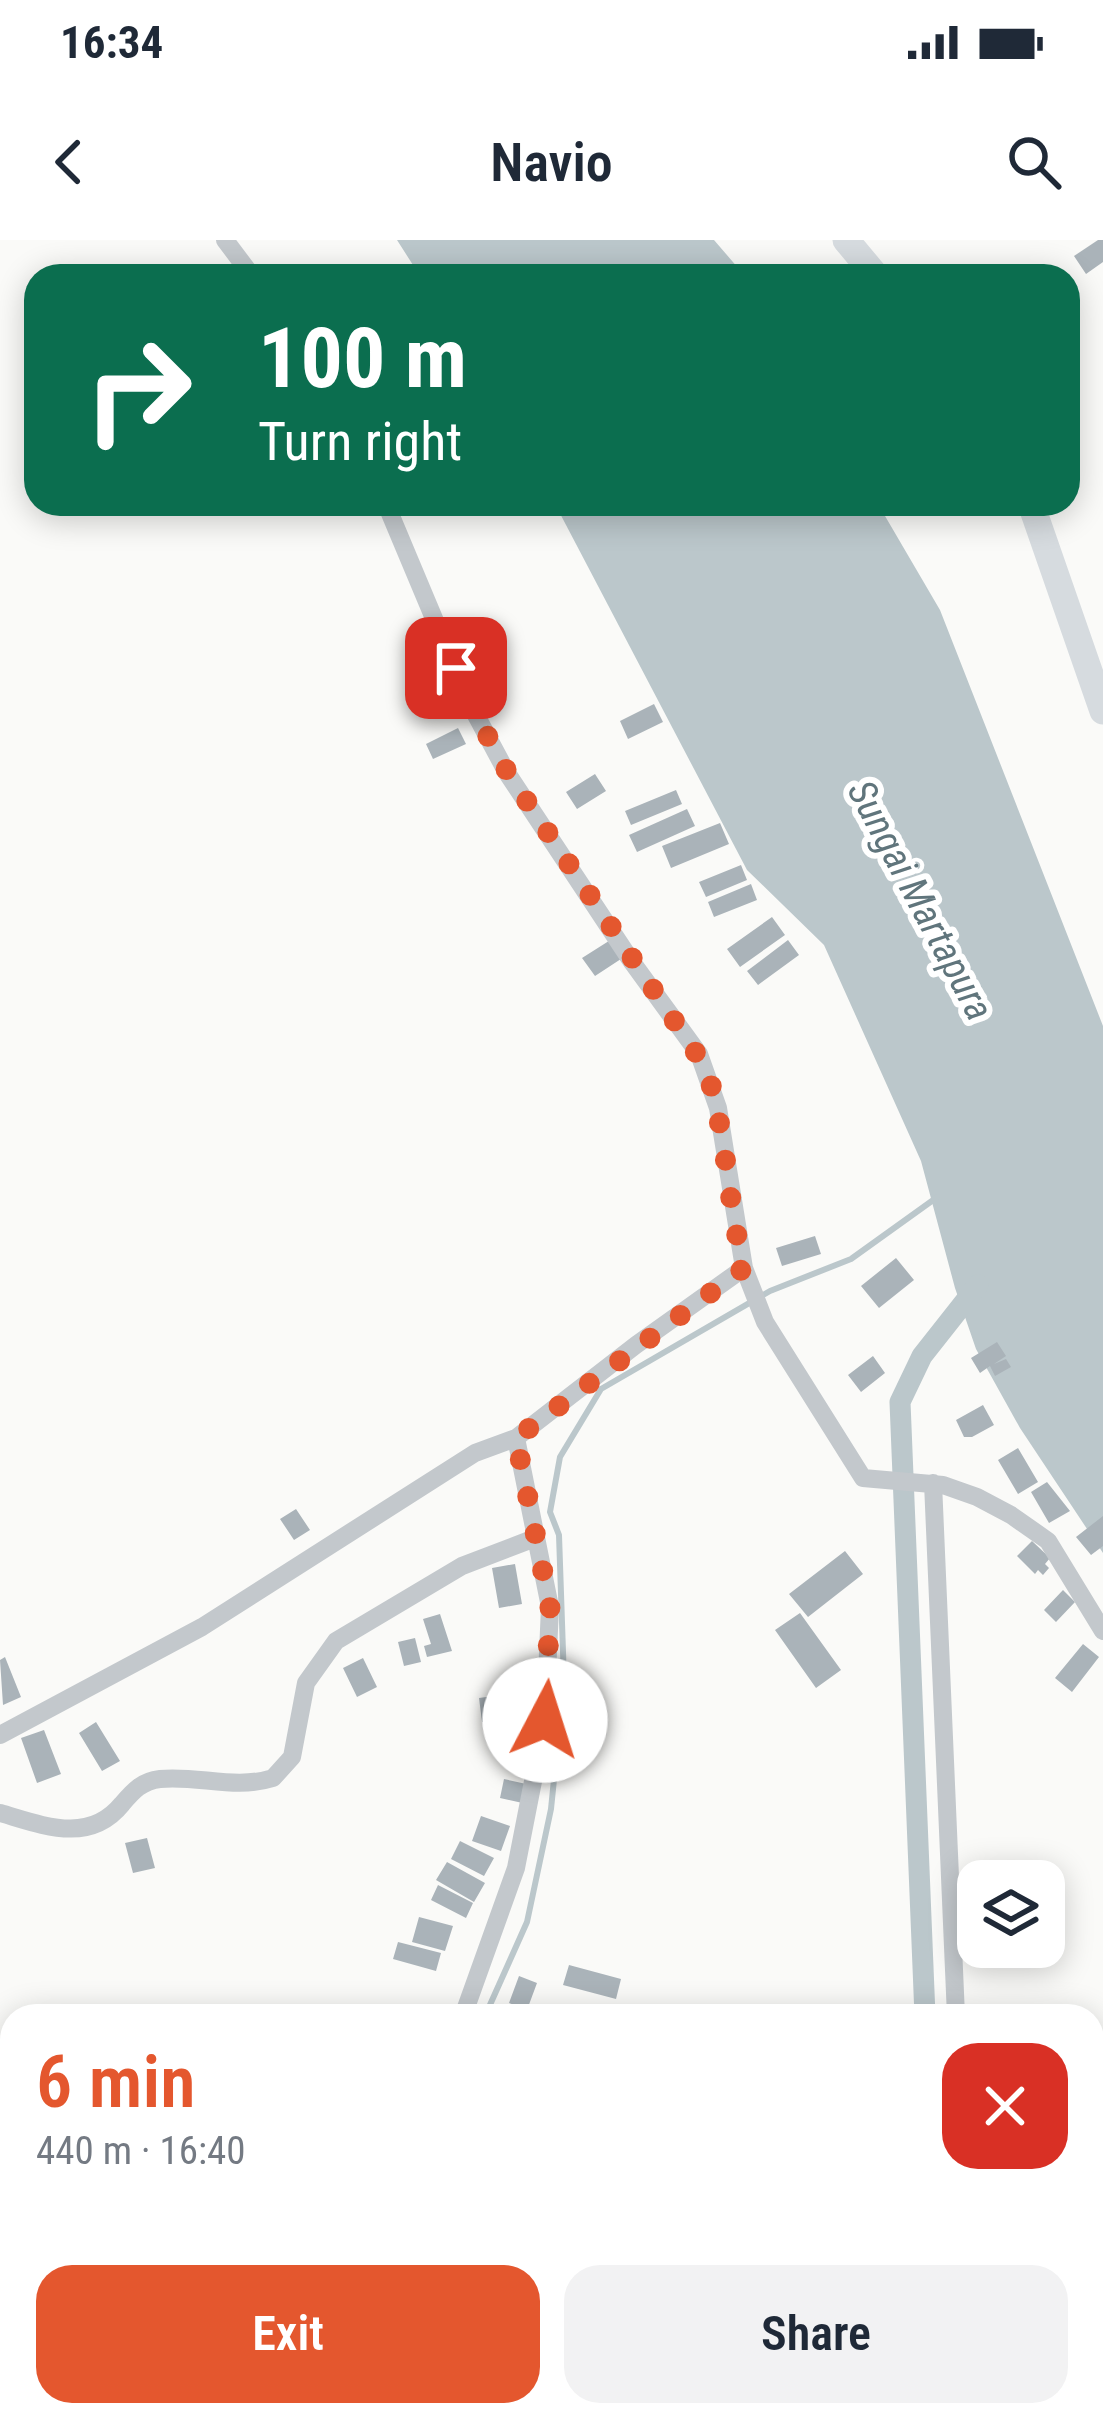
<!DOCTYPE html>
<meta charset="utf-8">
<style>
:root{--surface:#fff;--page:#f2f2f3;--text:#1f2937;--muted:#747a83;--accent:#e4572e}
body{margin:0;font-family:"Roboto Condensed",sans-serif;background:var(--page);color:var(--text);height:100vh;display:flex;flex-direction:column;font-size:45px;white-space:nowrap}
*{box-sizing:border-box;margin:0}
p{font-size:39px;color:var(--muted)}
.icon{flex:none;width:66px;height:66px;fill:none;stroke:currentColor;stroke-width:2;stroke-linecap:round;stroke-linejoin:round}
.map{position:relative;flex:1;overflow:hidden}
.drawer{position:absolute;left:0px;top:1764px;width:1104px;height:423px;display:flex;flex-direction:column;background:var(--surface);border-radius:36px 36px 0 0;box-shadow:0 6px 30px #0003}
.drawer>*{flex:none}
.guide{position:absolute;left:24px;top:24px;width:1056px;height:252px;border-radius:36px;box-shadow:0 6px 30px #0003;background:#0b6e4f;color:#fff;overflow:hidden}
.tools{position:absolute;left:957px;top:1620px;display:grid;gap:24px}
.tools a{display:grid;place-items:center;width:108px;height:108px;border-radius:24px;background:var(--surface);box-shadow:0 6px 30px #0003;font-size:60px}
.pin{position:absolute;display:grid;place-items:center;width:102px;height:102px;color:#fff;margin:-51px;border-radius:24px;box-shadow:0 6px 18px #0006}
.me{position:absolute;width:132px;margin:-66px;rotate:5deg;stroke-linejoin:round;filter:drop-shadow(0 0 9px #0008)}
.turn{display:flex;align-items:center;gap:42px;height:252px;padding:0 36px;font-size:54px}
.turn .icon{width:156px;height:156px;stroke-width:2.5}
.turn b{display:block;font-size:84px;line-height:102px}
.round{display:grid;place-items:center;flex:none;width:126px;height:126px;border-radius:36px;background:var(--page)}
.overview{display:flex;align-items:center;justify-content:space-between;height:204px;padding:0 36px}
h1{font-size:72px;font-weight:600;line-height:90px;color:var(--accent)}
.cta{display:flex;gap:24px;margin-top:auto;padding:24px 36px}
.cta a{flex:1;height:138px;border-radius:36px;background:var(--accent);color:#fff;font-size:48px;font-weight:600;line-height:138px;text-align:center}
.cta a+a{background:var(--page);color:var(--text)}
.status{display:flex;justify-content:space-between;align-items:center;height:84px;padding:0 60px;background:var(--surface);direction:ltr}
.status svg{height:33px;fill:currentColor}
header{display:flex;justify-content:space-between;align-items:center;height:156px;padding:0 36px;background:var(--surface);font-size:54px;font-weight:600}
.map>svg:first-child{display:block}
.water{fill:#bbc7cb}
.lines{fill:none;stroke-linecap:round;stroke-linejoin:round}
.stream{stroke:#bbc7cb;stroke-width:6}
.canal{stroke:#bbc7cb;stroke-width:21}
.building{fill:#aab3b9}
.street{stroke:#c3c8cc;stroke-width:18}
.secondary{stroke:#d6dbdf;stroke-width:27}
.route{stroke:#e4572e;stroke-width:21;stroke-dasharray:0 37.8}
.labels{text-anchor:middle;stroke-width:12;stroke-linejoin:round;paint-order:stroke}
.water-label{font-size:39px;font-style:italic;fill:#60757c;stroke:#fff}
</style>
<div class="status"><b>16:34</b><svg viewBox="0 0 49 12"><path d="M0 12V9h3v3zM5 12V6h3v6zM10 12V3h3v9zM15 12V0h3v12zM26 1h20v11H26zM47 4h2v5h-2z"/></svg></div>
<header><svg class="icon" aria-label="back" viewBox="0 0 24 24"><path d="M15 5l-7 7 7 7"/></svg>Navio<svg class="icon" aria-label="search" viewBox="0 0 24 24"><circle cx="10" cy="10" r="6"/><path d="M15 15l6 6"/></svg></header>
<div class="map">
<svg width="1103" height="2186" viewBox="0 0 1103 2186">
<rect width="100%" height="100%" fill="#fafaf8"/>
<path class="water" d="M397,0H714L745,36H420Z
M555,264H878L940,370L1103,786V1313L1020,1188L976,1109L955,1048L921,921L824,705L747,630Z"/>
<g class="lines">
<path class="stream" d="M485,1776L527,1682L551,1569L564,1441L559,1295L550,1272L560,1217L601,1149L770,1051L851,1019L936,958
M505,2175L508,2186"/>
<path class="canal" d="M925,1776L900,1162L922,1116L978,1045
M941,2175L942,2186"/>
</g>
<path class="building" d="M1098,0H1103V22L1086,34L1074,16Z
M654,464L663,482L628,499L620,481Z
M458,488L466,504L433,519L426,504Z
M595,534L606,551L577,569L566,552Z
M676,550L682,564L631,585L625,571Z
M687,569L695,586L637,612L629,595Z
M720,583L729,604L671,628L662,606Z
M741,625L747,640L706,657L699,642Z
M751,644L757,660L714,677L708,662Z
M772,677L785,695L740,727L727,709Z
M612,699L624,717L595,736L582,718Z
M788,700L799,715L758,745L747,731Z
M815,996L821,1014L782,1026L776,1008Z
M896,1018L914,1040L879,1068L861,1046Z
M997,1102L1006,1116L994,1124L1006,1119L1011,1127L995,1136L990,1126L980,1133L971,1118Z
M873,1116L885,1133L861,1152L848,1135Z
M983,1165L994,1185L972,1197H964L956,1180Z
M1018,1208L1038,1242L1018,1254L998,1220Z
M1047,1242L1070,1271L1049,1283L1031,1252Z
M296,1269L310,1290L294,1300L280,1279Z
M1103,1276V1306L1091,1315L1076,1297Z
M1032,1301L1050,1318L1045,1324L1049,1328L1043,1335L1038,1330L1035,1334L1017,1316Z
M845,1311L863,1334L808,1377L789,1354Z
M515,1324L522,1364L499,1368L492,1328Z
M1063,1350L1075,1362L1056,1382L1044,1370Z
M800,1373L841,1430L816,1448L775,1390Z
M440,1374L452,1411L427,1417L424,1406L431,1404L423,1379Z
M415,1398L421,1422L404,1426L398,1402Z
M1083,1404L1099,1417L1072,1452L1055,1438Z
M5,1417L21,1457L3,1465L0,1420Z
M363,1418L377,1447L357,1457L343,1428Z
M524,1452L527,1476L482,1482L479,1458Z
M96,1482L120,1521L102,1531L79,1493Z
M44,1490L61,1534L37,1543L21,1498Z
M504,1539L531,1545L527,1564L500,1558Z
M481,1576L510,1586L501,1611L472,1601Z
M147,1598L155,1628L133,1633L125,1603Z
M460,1601L494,1618L484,1636L451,1619Z
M447,1622L485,1643L474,1662L436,1640Z
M438,1645L473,1663L466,1678L431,1660Z
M419,1677L453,1686L445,1711L412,1702Z
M398,1702L441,1713L436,1731L393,1719Z
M569,1725L621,1739L616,1759L563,1745Z
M519,1736L537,1743L527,1770L509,1763Z
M437,2175H456L460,2186H410Z
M567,2175H619L620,2177L569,2186Z"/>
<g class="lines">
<path class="street" d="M225,0L252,36
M386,264L469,462L507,533L632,722L699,814L718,868L744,1028
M933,1243L956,1776
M0,1495L202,1387L475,1213L516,1198
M0,1573C42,1585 89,1605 122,1564C133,1551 142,1541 160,1539C198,1535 235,1550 273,1538L292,1517L306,1443L336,1401L462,1326L535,1298
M463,1776L516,1628L545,1480L550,1367L516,1198L636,1105L744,1028L765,1082L863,1238L943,1245L977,1257L1011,1275L1048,1301L1103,1391
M470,2175L471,2186
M973,2175L974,2186"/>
<path class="secondary" d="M846,0L876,36
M1031,264L1103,471"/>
</g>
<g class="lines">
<path class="route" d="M456,428L469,462L508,533L706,828C727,893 727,962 744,1028L516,1198L550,1367L545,1480"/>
</g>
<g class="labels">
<g class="water-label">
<text transform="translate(921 660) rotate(62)" y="14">Sungai Martapura</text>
</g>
</g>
</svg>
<div class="tools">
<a><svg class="icon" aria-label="layers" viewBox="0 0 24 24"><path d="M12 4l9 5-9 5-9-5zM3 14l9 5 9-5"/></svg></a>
</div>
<div class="pin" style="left:456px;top:428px;background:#d93025"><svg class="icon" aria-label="arrive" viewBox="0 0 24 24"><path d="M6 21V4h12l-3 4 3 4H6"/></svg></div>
<svg class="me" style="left:545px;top:1480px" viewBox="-20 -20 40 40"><circle r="19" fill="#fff"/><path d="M0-13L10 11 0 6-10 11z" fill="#e4572e"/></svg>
<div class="guide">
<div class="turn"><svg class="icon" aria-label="right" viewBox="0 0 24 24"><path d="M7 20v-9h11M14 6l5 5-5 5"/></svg><div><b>100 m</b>Turn right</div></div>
</div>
<section class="drawer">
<div class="overview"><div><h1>6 min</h1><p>440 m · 16:40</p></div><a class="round" style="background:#d93025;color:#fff"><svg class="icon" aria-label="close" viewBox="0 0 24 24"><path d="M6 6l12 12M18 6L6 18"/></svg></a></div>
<div class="cta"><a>Exit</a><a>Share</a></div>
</section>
</div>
